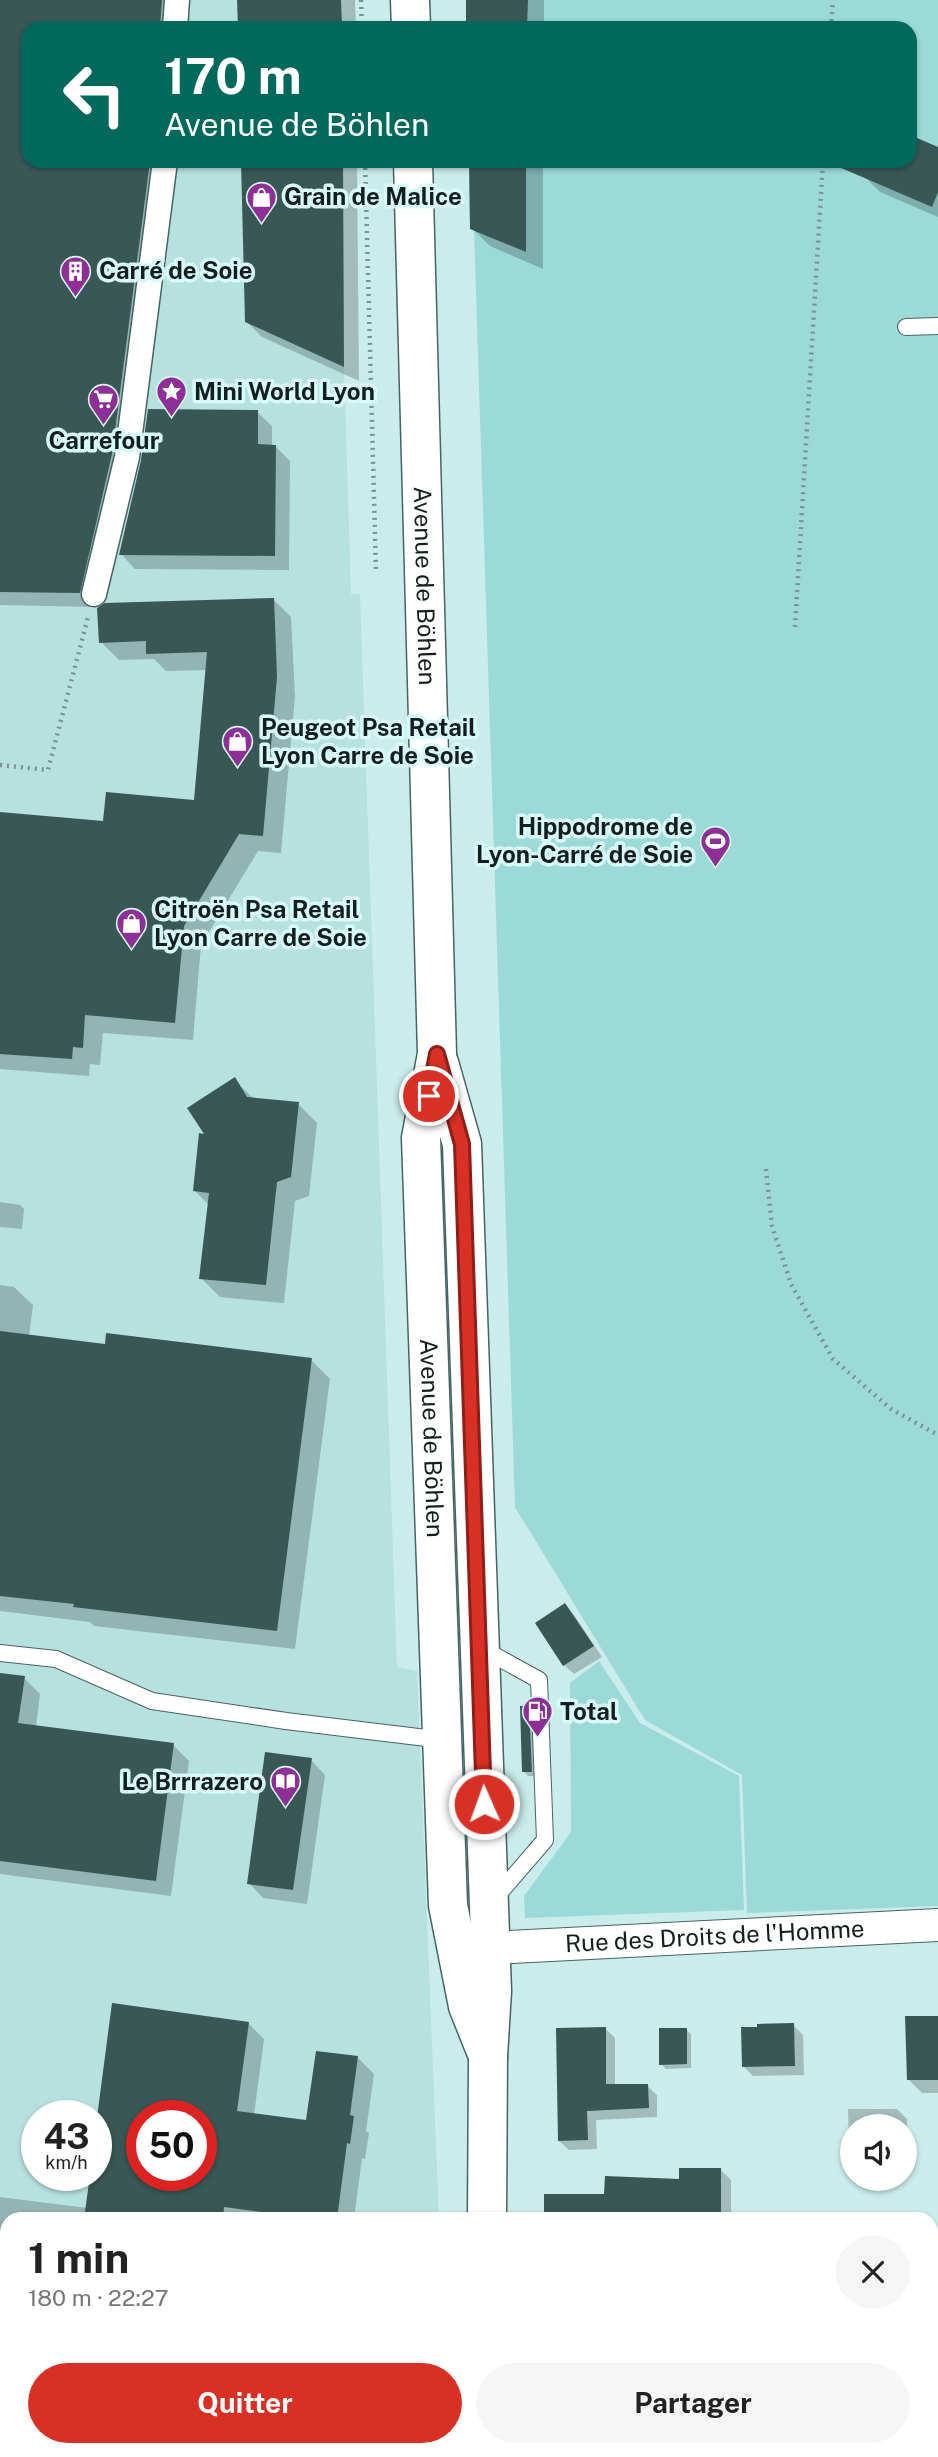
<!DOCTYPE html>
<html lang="fr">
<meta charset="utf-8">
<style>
:root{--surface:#fff;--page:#f6f6f6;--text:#222;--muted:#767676;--accent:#d93025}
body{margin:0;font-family:"Public Sans",sans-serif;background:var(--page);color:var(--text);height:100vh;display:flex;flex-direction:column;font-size:26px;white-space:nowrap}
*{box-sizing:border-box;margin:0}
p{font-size:23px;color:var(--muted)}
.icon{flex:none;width:38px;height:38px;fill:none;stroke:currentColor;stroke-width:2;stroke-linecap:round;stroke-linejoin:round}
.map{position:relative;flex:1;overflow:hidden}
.details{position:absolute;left:0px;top:2212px;width:938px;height:245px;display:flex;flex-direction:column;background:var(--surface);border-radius:21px 21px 0 0;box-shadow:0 2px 5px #0004}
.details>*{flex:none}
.banner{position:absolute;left:21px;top:21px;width:896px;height:147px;border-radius:21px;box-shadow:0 2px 5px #0004;background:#00695c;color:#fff;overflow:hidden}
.controls{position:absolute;left:840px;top:2114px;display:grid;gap:14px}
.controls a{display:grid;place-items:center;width:77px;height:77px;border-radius:50%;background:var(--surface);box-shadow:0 2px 5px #0004;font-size:35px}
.speed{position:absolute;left:21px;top:2100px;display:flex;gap:14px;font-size:35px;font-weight:700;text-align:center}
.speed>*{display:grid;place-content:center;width:91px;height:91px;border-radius:50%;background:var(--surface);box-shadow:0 2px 5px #0004;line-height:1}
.speed small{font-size:18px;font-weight:400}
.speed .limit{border:10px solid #d22;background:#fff;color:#111}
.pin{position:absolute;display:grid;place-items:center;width:60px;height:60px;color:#fff;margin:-30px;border:4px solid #fff;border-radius:50%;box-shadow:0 2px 7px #0007}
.me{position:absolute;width:77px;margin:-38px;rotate:358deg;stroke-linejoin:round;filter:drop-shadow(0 0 5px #0008)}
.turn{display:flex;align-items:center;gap:24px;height:147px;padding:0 28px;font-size:32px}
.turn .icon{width:91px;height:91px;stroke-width:2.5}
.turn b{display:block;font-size:49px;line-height:60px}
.round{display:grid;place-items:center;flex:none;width:74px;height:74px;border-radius:37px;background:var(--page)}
.head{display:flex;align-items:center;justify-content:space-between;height:119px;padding:0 28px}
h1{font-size:42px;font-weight:700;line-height:52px}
.button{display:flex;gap:14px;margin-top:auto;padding:14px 28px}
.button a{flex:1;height:80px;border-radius:42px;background:var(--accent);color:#fff;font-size:28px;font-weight:700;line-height:80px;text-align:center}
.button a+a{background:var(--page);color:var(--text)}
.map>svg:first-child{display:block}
.built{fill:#b7e1df;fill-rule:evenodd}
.green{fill:#9cdad7}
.shadow{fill:#0003;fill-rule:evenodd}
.building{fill:#395755;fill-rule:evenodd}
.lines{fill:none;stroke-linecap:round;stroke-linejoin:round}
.service-casing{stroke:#466463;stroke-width:18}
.pedestrian-casing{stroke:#466463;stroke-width:27}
.minor-casing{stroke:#466463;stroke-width:34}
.secondary-casing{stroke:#466463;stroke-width:41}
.path{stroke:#7a9392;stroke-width:4.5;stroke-dasharray:2 5;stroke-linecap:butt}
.service{stroke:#fff;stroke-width:16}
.pedestrian{stroke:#fff;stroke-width:24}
.minor{stroke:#fff;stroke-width:32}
.secondary{stroke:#fff;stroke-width:38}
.route-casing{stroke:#8d1f18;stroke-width:18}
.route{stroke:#d93025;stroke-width:12}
.labels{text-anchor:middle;stroke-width:7;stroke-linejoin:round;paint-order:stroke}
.poi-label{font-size:24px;font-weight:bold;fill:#121f1e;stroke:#d7faf8;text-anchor:start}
.street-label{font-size:24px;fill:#121f1e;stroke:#d7faf8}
</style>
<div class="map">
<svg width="938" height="2457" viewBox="0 0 938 2457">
<rect width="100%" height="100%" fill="#caecea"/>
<path class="built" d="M0,0H341L342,28H28V161H343L344,367L351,594H360L397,1667L417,1671L439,2219H7V2450H448V2457H0ZM37,2116H96V2175H37ZM142,2116H201V2175H142Z"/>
<path class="green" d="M466,0H938V1906L747,1913L742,1775L645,1720L515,1507L474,230L470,229L469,161H910V28H466Z
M599,1661L640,1723L739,1776L744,1910L525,1918L524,1896L571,1832L570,1683Z"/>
<path class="shadow" d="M0,0H190H186L176,28H28V161H180H174L126,470L94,607L0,605Z
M239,0H355L356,28H240Z
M468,0H544V28H468Z
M910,137L938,149V217L880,192L865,177L872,161H910Z
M243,161H357L359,381L262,337L246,321Z
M471,161H543V269L490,246L472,228Z
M257,412L272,426V446H275L290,461L289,570L135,569L121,554Z
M273,599L291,617L295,696L281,853L258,851L201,945L193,1040L103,1033L100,1065L90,1064L89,1076L0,1069V814L105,823L195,802L207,670L166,671L154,659L119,660L101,642Z
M234,1080L254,1099L298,1104L317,1123L309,1196L295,1201L284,1303L220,1297L201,1278L209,1205L194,1190L207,1136Z
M0,1202L20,1205L24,1209L22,1229L0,1227Z
M0,1285L14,1287L33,1305L29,1336L106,1345L311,1360L330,1379L295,1649L94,1626L90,1622L0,1611Z
M565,1605L574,1615L602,1657L574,1674L564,1665Z
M0,1675L24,1678L40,1694L36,1726L173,1745L189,1761L171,1896L0,1874Z
M529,1707L533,1711L536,1776H528L524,1772Z
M311,1760L325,1775L307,1904L263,1898L249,1883Z
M938,2017V2093H922L909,2080Z
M248,2023L264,2039L254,2115L307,2122L358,2058L374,2074L366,2131L369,2133L365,2159L362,2158L354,2219H7V2302L0,2301V2197L87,2208L96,2175V2138ZM142,2116H201V2175H142Z
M793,2025L803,2035L804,2075L753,2076L743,2066L759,2028Z
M605,2028L615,2038V2086H647L657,2095V2117L596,2120L597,2149L569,2150L559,2141Z
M686,2030L691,2034V2068L666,2069L661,2064Z
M848,2109H897L907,2119V2156H905V2126H852V2150L849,2147Z
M721,2170L731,2180V2219H545L606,2196Z
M931,2324H938V2360H932V2374Z
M0,2374L7,2375V2450H391L395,2454L394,2457H0Z
M580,2450H649L652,2457H580Z
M784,2450H815V2457H784Z"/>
<path class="building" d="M0,0H162L160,28H28V161H150L112,454L80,593L0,592Z
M237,0H341L342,28H238Z
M466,0H528L527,28H466Z
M910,135L938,147V192L932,207L825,161H910Z
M241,161H343L344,367L245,322Z
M469,161H526V252L470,229Z
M148,409L258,410V444L276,445L275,556L119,555L141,460Z
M274,598L277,677L263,836L239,834L184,926L175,1023L85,1015L83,1048L73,1047L72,1059L0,1054V812L103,821L106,792L194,800L207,652L146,654V641L99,643L97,608L105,603Z
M235,1077L247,1097L299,1102L291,1177L277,1182L266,1285L199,1279L209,1193L193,1191L199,1133L204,1134L187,1108Z
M0,1331L105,1344L106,1333L312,1358L277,1631L73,1607L74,1604L0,1596Z
M565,1603L594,1646L563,1666L535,1623Z
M0,1673L25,1676L18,1723L174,1743L156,1881L0,1861Z
M529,1705L532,1772H522L520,1706Z
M265,1752L312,1758L293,1890L247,1884Z
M112,2003L249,2022L237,2111L306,2120L316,2051L358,2056L350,2115L354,2116L350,2144L347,2143L337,2219H285L283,2215L224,2207L223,2219H84L90,2175H96V2125ZM142,2116H201V2175H142Z
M905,2016H938V2080H907Z
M794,2023L795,2066L742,2067L741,2027H757V2024Z
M606,2027V2084H648L649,2108L587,2111L588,2140L558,2141L556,2028Z
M659,2028H687V2064L659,2065Z
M679,2168H721V2219H544V2194H604L605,2176L679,2179Z"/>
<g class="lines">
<defs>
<path id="service" d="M906,327L938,326
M481,1648L539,1680L545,1840L495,1898
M0,1653L56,1659L152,1701L286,1721L443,1740"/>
<path id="pedestrian" d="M175,28L177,0
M94,594L127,457L165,161"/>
<g id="minor">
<path id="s1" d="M491,1948L938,1925"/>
<path d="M931,2400H938"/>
</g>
<g id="secondary">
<path d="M410,0L411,28"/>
<path id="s2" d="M413,161L437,1054L421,1138L448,1905L468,2006L488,2056"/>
<path d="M439,1063L462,1144L492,1991L488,2056L487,2219"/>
<path d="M489,2450V2457"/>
</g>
</defs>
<use href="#service" class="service-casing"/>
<use href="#pedestrian" class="pedestrian-casing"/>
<use href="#minor" class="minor-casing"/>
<use href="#secondary" class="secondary-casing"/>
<path class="path" d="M361,0L362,28
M831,28L833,0
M365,161L376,572
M795,627L823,161
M0,765L48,770L88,617
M766,1169L772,1226L791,1284L833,1359L891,1409L938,1435"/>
<use href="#service" class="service"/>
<use href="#pedestrian" class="pedestrian"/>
<use href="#minor" class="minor"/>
<use href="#secondary" class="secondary"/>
</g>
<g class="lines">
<defs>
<path id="route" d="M429,1096L437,1054L462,1144L484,1804"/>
</defs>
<use href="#route" class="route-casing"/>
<use href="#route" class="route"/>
</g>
<defs>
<symbol id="shop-pin" viewBox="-11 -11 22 30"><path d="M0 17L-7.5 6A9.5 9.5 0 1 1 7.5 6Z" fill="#8e2f98" stroke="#d7faf8"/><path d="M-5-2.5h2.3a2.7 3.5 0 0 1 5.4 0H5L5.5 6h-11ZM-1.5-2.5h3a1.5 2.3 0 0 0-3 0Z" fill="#fff"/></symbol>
<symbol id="building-pin" viewBox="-11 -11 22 30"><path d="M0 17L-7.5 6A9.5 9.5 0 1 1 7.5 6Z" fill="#8e2f98" stroke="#d7faf8"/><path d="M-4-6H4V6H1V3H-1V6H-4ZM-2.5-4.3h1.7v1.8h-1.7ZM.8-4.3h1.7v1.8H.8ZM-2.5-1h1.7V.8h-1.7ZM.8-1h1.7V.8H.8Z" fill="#fff"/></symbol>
<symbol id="sight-pin" viewBox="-11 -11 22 30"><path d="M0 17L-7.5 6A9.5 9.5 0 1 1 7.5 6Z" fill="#8e2f98" stroke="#d7faf8"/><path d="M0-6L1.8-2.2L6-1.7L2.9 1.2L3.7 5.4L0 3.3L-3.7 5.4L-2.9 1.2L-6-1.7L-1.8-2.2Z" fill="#fff"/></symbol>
<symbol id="supermarket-pin" viewBox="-11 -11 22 30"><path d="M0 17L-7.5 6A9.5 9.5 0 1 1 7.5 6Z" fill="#8e2f98" stroke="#d7faf8"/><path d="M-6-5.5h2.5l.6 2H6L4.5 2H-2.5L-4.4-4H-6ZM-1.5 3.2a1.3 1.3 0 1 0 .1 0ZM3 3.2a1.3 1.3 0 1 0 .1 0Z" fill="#fff"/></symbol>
<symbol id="stadium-pin" viewBox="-11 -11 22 30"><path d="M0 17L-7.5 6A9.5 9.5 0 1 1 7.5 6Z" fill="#8e2f98" stroke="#d7faf8"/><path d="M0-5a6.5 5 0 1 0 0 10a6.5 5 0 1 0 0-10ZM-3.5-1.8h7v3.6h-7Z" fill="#fff"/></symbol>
<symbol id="fuel-pin" viewBox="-11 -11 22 30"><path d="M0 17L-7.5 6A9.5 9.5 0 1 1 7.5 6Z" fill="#8e2f98" stroke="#d7faf8"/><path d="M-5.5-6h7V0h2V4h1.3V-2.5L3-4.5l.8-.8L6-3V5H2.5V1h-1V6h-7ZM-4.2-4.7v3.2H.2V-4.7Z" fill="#fff"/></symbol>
<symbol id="library-pin" viewBox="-11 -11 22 30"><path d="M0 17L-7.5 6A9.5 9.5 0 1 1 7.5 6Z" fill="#8e2f98" stroke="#d7faf8"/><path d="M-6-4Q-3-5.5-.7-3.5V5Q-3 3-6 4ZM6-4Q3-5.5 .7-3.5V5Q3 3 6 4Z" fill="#fff"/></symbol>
</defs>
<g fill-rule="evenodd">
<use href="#shop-pin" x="244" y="180" width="35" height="47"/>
<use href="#building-pin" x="58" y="254" width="35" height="47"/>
<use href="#sight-pin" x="154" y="374" width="35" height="47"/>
<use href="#supermarket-pin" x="86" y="382" width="35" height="47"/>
<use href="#shop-pin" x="220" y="724" width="35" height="47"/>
<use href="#stadium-pin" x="698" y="824" width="35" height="47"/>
<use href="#shop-pin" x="114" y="906" width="35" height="47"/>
<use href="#fuel-pin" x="520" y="1694" width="35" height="47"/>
<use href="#library-pin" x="268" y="1764" width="35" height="47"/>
</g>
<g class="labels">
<g class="poi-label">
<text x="284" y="205">Grain de Malice</text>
<text x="99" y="279">Carré de Soie</text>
<text x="194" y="400">Mini World Lyon</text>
<text x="104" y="449" text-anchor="middle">Carrefour</text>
<text x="261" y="736">Peugeot Psa Retail<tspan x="261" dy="28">Lyon Carre de Soie</tspan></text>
<text x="693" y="835" text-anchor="end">Hippodrome de<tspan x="693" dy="28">Lyon-Carré de Soie</tspan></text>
<text x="154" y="918">Citroën Psa Retail<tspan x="154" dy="28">Lyon Carre de Soie</tspan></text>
<text x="560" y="1720">Total</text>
<text x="263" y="1790" text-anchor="end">Le Brrrazero</text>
</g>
<g class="street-label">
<text dy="8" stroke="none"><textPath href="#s2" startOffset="425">Avenue de Böhlen</textPath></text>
<text dy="8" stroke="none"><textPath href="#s2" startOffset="1279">Avenue de Böhlen</textPath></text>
<text dy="8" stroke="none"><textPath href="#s1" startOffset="224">Rue des Droits de l'Homme</textPath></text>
</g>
</g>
</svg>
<div class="controls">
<a><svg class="icon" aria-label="sound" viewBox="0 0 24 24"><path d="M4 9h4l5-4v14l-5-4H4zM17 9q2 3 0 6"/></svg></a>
</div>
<div class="speed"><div>43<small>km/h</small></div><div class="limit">50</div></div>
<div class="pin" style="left:429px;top:1096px;background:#d93025"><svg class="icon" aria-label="arrive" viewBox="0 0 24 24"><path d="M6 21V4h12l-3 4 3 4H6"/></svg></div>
<svg class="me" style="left:484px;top:1804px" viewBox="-20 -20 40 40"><circle r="17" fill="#d93025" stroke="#fff" stroke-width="3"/><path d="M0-11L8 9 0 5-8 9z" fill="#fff"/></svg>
<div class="banner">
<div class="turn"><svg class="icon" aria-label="left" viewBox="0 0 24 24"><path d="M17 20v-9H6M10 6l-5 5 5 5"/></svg><div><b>170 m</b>Avenue de Böhlen</div></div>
</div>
<section class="details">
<div class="head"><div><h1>1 min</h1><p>180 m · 22:27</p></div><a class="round"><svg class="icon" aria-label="close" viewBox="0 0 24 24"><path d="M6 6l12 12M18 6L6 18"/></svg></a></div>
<div class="button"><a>Quitter</a><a>Partager</a></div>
</section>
</div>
